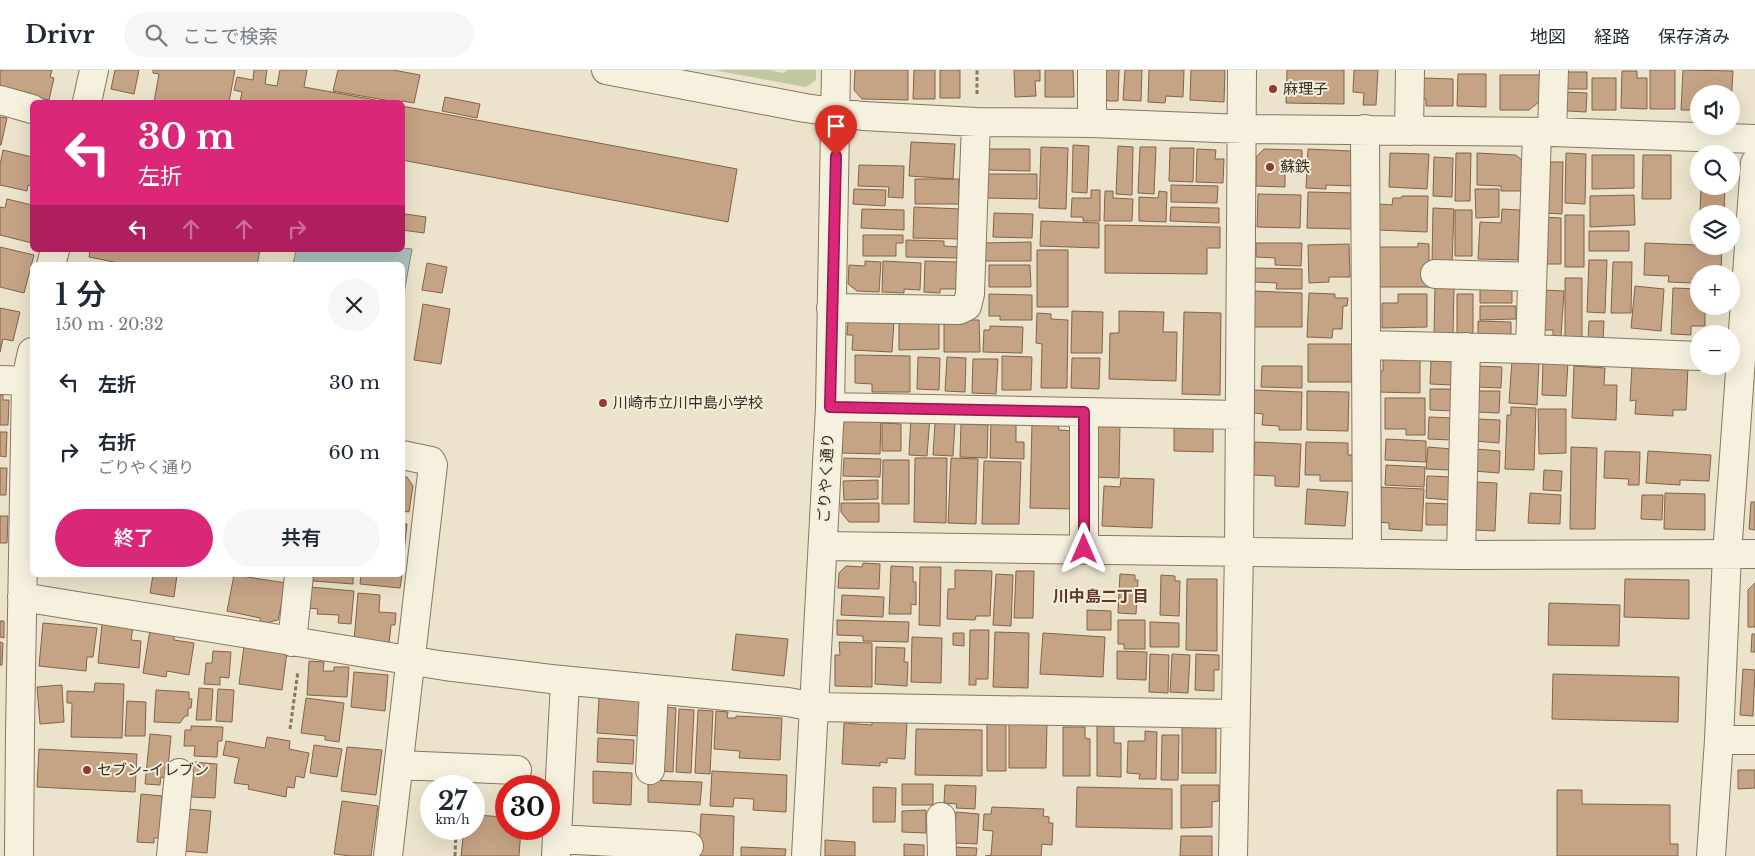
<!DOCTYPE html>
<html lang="ja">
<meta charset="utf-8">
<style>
:root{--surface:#fff;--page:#f6f6f7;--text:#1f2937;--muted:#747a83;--line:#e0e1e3;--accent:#db2777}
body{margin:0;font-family:"Libre Baskerville","Noto Sans JP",serif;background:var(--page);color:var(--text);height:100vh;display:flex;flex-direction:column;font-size:19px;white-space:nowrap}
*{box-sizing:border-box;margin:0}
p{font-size:16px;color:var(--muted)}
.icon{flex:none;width:28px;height:28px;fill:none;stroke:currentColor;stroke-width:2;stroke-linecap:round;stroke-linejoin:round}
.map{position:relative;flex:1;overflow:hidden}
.panel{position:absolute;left:30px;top:192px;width:375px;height:315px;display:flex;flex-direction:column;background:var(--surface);border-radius:8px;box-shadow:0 5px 20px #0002}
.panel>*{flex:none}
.banner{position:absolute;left:30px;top:30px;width:375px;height:152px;border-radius:8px;box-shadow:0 5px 20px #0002;background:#db2777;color:#fff;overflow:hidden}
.fabs{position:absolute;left:1690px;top:15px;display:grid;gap:10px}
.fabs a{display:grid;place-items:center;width:50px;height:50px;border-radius:50%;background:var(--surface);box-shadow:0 5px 20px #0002;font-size:25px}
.speed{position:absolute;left:420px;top:705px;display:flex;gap:10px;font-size:25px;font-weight:700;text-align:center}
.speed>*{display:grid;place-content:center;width:65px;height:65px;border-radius:50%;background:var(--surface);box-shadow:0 5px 20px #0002;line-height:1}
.speed small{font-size:12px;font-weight:400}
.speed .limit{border:8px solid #d22;background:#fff;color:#111}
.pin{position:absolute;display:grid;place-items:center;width:42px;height:42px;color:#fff;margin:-51px -21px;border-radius:50% 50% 50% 0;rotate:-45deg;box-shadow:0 0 5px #0007}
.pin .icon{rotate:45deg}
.me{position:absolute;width:55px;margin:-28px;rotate:0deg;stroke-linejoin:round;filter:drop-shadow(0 0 4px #0008)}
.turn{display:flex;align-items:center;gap:18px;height:105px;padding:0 25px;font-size:22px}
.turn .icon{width:65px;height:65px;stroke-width:2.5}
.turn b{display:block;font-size:35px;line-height:42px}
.lanes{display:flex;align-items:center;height:48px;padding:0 25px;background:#0003;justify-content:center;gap:25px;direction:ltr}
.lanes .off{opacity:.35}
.round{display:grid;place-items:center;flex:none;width:52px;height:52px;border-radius:26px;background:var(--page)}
.head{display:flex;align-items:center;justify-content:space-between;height:85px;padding:0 25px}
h1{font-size:30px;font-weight:600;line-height:38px}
.cta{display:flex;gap:10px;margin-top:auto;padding:10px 25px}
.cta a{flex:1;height:58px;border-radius:30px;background:var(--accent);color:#fff;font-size:20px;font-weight:600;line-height:58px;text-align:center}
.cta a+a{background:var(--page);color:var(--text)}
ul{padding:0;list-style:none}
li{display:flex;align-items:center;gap:15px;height:70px;padding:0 25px}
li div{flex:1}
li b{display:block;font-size:19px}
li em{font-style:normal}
header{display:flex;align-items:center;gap:30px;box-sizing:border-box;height:70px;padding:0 25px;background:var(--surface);border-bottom:1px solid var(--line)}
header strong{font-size:24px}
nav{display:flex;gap:28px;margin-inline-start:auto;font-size:18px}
.search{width:350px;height:45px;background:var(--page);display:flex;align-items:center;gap:12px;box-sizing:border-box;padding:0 18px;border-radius:28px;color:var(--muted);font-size:19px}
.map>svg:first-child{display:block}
.green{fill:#c1c8a0}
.water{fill:#abc0bb;stroke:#728e89}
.building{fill:#c5a385;stroke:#836349}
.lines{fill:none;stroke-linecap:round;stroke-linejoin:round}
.minor-casing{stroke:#867761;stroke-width:30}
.path{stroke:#867761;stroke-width:3;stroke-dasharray:4 2.5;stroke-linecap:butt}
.minor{stroke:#f6f0de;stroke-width:28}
.route-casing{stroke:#8e194d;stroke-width:12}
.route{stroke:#db2777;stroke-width:9}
.poi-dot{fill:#8f3b36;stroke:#f3edda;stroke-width:2}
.labels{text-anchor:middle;stroke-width:4;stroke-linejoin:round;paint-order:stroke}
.poi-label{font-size:15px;fill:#382e22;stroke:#f3edda;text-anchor:start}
.street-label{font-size:15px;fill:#382e22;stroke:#f3edda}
.neighbourhood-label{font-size:16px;font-weight:bold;fill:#613626;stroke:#f3edda}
</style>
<header>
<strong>Drivr</strong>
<div class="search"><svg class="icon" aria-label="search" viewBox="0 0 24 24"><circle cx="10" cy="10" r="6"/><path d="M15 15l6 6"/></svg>ここで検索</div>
<nav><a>地図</a><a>経路</a><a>保存済み</a></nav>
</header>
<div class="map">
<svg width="1755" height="786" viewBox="0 0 1755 786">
<rect width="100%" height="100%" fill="#ebe3cb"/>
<path class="green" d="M713,0H768L784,3L788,0H816V10L806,17Z"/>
<path class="water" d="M403,178L412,179L403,229L402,195H293L296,180H402Z"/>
<path class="building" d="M0,0H52L50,7L54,8L49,30L29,26L30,23L0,17Z
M115,0H139L134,24L111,19Z
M153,0H235L229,32H154L159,4L153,3Z
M254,0H267L265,14L277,16L280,0H307L304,17L386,32H240L242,22L234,20L237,7L253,10Z
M338,0H393L420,5L414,33L402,31V32H396L333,21Z
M855,0H908V30L862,29L854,20Z
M914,0H935V29H913Z
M940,0H960V28H940Z
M1014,0H1040V11H1035L1036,26L1015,27Z
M1045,0H1073L1074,27H1045Z
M1103,0H1119L1118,31H1108L1102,24Z
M1125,0H1142L1141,31L1123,30Z
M1149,0H1184L1183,27L1166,26L1165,33L1148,32Z
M1191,0H1225L1224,32L1190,30Z
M1287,0H1344V34L1286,33Z
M1354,0H1378L1376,35H1363L1364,23L1353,22Z
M1650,0H1675V39H1650Z
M1683,0L1733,1L1731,33V24H1699V40H1681Z
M1622,1H1637V8H1647V39L1621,38Z
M1566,2H1587V19H1566Z
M1458,4H1486V37L1457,36Z
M1500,5H1540V31L1529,40H1500Z
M1423,8L1453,9V36H1426V29H1422Z
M1592,8H1616V40H1592Z
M1565,22L1587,23L1586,42L1568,41L1564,34Z
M445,27L480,34L477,48L442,41Z
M402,36L737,99L728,152L402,90Z
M0,47L7,48L1,75H0Z
M911,72L955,74L953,109L909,106Z
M1073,75L1089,76L1087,123L1072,122Z
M1118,76L1133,77L1132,125L1116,124Z
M1041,77L1068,78L1066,139L1039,138Z
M1140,77H1156L1154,124L1138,123Z
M1170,78H1194L1193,112L1169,111Z
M988,79H1030V101L988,100Z
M1197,79L1216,80L1215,89H1224L1223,113L1196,112Z
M1264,79L1302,80V104L1285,103V117L1256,116V87Z
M1308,79L1351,81V89H1356L1355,116L1326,115V119L1306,118Z
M3,80L32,87V116L28,115L27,121L0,115V95Z
M1390,83L1429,84L1427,119L1389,117Z
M1456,83H1471L1470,131H1455Z
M1477,83L1516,85L1523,91L1522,121H1501V116L1477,115Z
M1566,83L1586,84L1585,134L1565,133Z
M1592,85H1634V118L1592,119Z
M1643,85H1671V129H1642Z
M1434,87L1453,88L1452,127L1433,126Z
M1545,92H1563L1562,144L1544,143Z
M859,95L904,96L903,128L888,127L889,117L858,116Z
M984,104H1037V129L983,128Z
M915,109H959V134H915Z
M1171,115L1218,116L1217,133L1171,132Z
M1701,116H1725L1724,144H1700Z
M854,119L886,120L885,136L853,134Z
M1475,119H1499V147L1476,148Z
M1091,120H1100V151H1083V147H1071L1072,128H1091Z
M1105,121H1113V128L1133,129L1132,151H1104Z
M1159,121L1167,122L1166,152L1139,151V127L1158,128Z
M1308,122L1356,123L1355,159L1307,158Z
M1258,124L1301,125L1300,158L1257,157Z
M1634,125L1635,155L1590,157V126Z
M1402,126H1428L1427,162L1378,160L1379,134L1392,135L1393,128H1401Z
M7,129L32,135V173L0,165V137L5,138Z
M914,137L960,139L959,169L913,168Z
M1171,137L1219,138V153L1170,151Z
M1433,138L1454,139L1452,195H1432Z
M862,139L904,140V160L861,158Z
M1502,139L1520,140L1518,190L1478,189L1480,152L1501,153Z
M1455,140H1472V186H1455Z
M994,143L1033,144L1032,168L993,167Z
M405,144L426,147L424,163L402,160Z
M1565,145H1584V197H1565Z
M1543,147L1561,148V194H1543Z
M1041,151L1099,153V178L1040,176Z
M1105,155L1220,157V178H1207V204L1105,203Z
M1589,161H1629V181H1589Z
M863,165H903V173H896V186H863Z
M906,170L944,171V176L959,177V188L906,187Z
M1031,172V191H984V173Z
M1256,173H1302L1301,196L1275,195V188L1256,187Z
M1418,173L1429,174V217H1378V177H1418Z
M1645,173L1722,176L1721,204H1699V208H1693V213L1668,212L1669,206L1644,205Z
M1349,174L1350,207H1329V212L1309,213L1308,175Z
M0,177L34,185L24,223L0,217Z
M90,180H260L257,195H129L89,187Z
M1037,180H1068V237H1037Z
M1589,190H1607L1605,243L1587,242Z
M865,191L881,192L879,222L857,221L848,214L849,195L865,196Z
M883,191L921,193L920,220L904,219V223L882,222Z
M925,191L958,192L957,219H940V223L924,222Z
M1613,192H1632L1631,243H1611Z
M427,193L447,197L442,223L422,220Z
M989,195H1030L1031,217H989Z
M1254,198L1302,199V219H1276L1277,213L1254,212Z
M1565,208H1582V268H1565Z
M1480,214H1512V233H1480Z
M1635,216L1664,219L1661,261L1631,258Z
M1435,217H1454L1453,264H1434Z
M1673,218L1699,219V236H1705V256H1691V265L1671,264Z
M1543,220L1564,221L1561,266H1553V260H1541Z
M1253,221L1302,223V257H1253Z
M1309,223L1335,224V228H1348L1347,236H1343L1342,259H1333L1332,268L1307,267Z
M989,224L1032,225V250H1000V246H989Z
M1398,224H1427V257L1382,258V233H1398Z
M1457,224H1473V265L1457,266Z
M423,234L450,239L441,294L414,290Z
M1480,236H1516V249L1480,250Z
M0,238L20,242L13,271L3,269L0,282Z
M1072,241L1103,242L1102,283H1071Z
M1119,241L1164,242L1163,262H1177L1176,311L1109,309L1110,263H1119Z
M1184,242L1221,243L1220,325L1182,324Z
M1037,243L1051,244V249L1068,250L1067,318H1041L1042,274L1036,273Z
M899,247H939V279L899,280Z
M944,250H979L980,282H944Z
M894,251L892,282L852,280L853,265H847L848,252Z
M1478,251L1511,252V268L1478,267Z
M1589,251H1604L1603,272L1588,271Z
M990,256L1023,257L1022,283L983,282L984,260H990Z
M1308,274H1354V312H1308Z
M855,285L910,286V322H872V314L855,313Z
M1002,286L1032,287L1031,320H1002Z
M918,287L940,288L939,320L917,319Z
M947,287L966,288L965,322L945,321Z
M1072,288H1100L1099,319L1071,318Z
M1383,288L1420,290V323L1378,322L1379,301H1383Z
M973,289H998L996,324L972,323Z
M1512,290L1539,292L1537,335L1509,333Z
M1543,290L1568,292L1566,326L1542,325Z
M1431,291L1454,292L1453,315L1430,314Z
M1632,295L1688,297L1686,340H1673V346L1635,344L1636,330L1630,331Z
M1262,296H1302V318L1261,317Z
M1477,296L1502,297L1501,318L1477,317Z
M1574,296L1605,298L1604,315H1617L1616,350L1572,348Z
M1430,319H1455L1454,341L1430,340Z
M1254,320L1302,322L1301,360H1279V356L1262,355L1263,344L1254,343Z
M1307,321L1349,322L1348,361L1307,360Z
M1476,321H1500L1499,343L1476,342Z
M0,323H3V330H9L8,355H0Z
M1385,328H1425V365H1406V359H1385Z
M1511,337L1536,338L1534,400L1505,399L1507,345H1511Z
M1538,339H1566V383L1539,384Z
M853,345L881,346L880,384L842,383V353Z
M911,345L930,346L927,386L909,385Z
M1429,347L1453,348L1452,370L1428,369Z
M1476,349L1500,350L1499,373L1475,371Z
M991,352L1016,353V372H1024V389L990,388Z
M1096,352L1120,353L1119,408L1095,407Z
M882,353L901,354V381H882Z
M935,353H955L953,386L933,385Z
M1032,353L1058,354L1059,360L1076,361L1074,439L1030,438Z
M961,354L988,355L987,388L960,387Z
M1174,355L1213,356V382L1174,381Z
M0,362H7L6,387L0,386Z
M1386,369L1426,371V392L1385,390Z
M1255,372L1301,374L1299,417L1275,416V406L1253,405Z
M1306,372L1348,373V385H1353V411H1320V405H1305Z
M1428,377L1452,379L1451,400L1426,399Z
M1571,377L1597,378L1595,459H1570Z
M1476,379L1500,381L1499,403L1474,401Z
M1605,381L1640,382L1639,415H1628L1629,409L1604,408Z
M1648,381L1711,385L1709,411L1680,410V415L1646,413Z
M844,388L881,389L880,407L843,406Z
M915,388H947L946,453L914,452Z
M951,388L978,389L976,454L948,453Z
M883,390H909V434H882Z
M984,391L1021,392L1019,454H982Z
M1386,395L1425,397L1424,417L1385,415Z
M0,398H7L6,425H0Z
M1544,400L1562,401L1561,421L1543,420Z
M402,406L407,407L413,416L409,442L402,441Z
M1427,406L1452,407L1450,430L1426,428Z
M1121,408L1154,409L1152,458L1102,456L1104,416L1120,417Z
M878,410V429L844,430L843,411Z
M1477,412L1497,413L1495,461L1475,460Z
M1378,417L1424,419L1422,461L1389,459V453L1376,452Z
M1307,419L1348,422L1345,456L1305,454Z
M1530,423L1561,425L1560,454L1528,453Z
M1665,423L1705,424V460L1664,459Z
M1642,425H1663L1662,450L1641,449Z
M1751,432H1755V460L1749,459Z
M841,433H879V452H849L841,442Z
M1426,433L1450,434V455H1426Z
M0,446H8L7,473H0Z
M402,454H407L404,483H402Z
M863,493L880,494L879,519L838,518L839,503L846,496L862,497Z
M891,496L913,497V512H916V535L911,534V544H889Z
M920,497H941L940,556L919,555Z
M955,500L992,501L990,546H976L975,550L947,549L948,519H955Z
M1016,501H1034L1033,548H1014Z
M996,504L1013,505L1011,556L993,555Z
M1120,504L1135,505V510H1138L1136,544L1118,543Z
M153,505H177L174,527L150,523Z
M234,505L286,513L278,550L261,554L260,548L227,541Z
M314,505H353V514L313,511Z
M361,505H402L400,518L360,514Z
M1161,505L1175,506V511H1180L1179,546L1160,545Z
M1187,509H1217V581L1186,580Z
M1625,509L1689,510V549L1624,547Z
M1755,513V557H1748V520Z
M310,517L354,521L351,554L338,553L339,545L317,544L318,539L308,538Z
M358,523L380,525L379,542L396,543L395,555H391L389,574L354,571Z
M842,525L884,527L883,547L841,545Z
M1549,533L1620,535L1619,576L1548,575Z
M1087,540L1111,541V560H1087Z
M837,550L909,552L908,572L863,571V566L837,565Z
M1118,550H1145V579H1124V574H1118Z
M0,551H4V568L0,567Z
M1150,552L1179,553V577H1150Z
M43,553L97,558L93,587H87L86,601L39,596Z
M102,554L133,557L131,570L141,571L139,598L98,593Z
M150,560L174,564V570L194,573L189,605L167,601L166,607L143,603Z
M970,560H989L988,609H976V615H969Z
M995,562L1029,563L1028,618L993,617Z
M953,563H964V576L953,575Z
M1043,563L1105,567L1103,607L1040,604Z
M736,564L788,569L784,606L732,600Z
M1752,564H1755V582H1751Z
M912,567L942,568L941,613L911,612Z
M0,572L3,573L2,595H0Z
M839,572L872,573V617L835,616V585H840Z
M244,576L287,582L282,620L239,614Z
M876,577L905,578L904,592H908L907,616L875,614Z
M213,581L231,582L229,608L220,607V615L204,614L206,593H212Z
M1117,581L1147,582L1146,610L1117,609Z
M1150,584L1169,585L1168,623L1149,622Z
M1172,584L1190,585L1188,623L1170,622Z
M1196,584L1219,585V600H1214V621L1195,620Z
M309,591L324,592L323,601H334V597H349L347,627L307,625Z
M1743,599L1755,600L1753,646L1740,645Z
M354,602L388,605L385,641L351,637Z
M1553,604L1679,607L1678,652L1552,649Z
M95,613L124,614L122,668L71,667L72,633H67V621L94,622Z
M62,615L64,652L40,654L37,617Z
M199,618L213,619L211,650H196Z
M218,619L234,620L232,652L216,651Z
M156,620L189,622V629H192L191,638H188V646H185L180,653L154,652Z
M306,628L344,633L339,672L325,670V666L301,663Z
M599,628L642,631L639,666L597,663Z
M127,631L146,632L145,666H125Z
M661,637L676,638L673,702L658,701Z
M679,639L694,640L691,703L676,702Z
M698,640L713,641L710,704L695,703Z
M716,641L728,642L727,648H736V646L782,648L780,690L739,688L740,681L714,679Z
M872,646L907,651L905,689L887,688V693L880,692V696L842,694L844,653L872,655Z
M1009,652H1047L1046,698H1009Z
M1006,653V701H987V654Z
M1182,654H1216V703H1182Z
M191,656L223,657L222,671H218L217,687L194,686L195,676H184L185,660H191Z
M1097,656H1114V673H1121V707L1097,706Z
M1063,657H1085V668L1090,669V706H1063Z
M916,659L982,660V706L915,705Z
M1145,661L1157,662L1156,709H1139L1140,704L1127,703L1128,671H1145Z
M150,664L171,666L167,708L161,707L160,715L145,714Z
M1162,665H1179L1178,710H1161Z
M267,667L290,671L289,679L309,683L304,708L296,706L294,718L287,717L286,727L248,719L249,715L234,713L239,688L223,685L226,671L265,678Z
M598,668L634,670L633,694L597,692Z
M314,675L342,679L337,707L310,703Z
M347,677L382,680L376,725L341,721Z
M39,679L137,684L135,722L37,717Z
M193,692L217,694L215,728L191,727Z
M1738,700H1755V718L1738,719Z
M593,701L632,703L631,735L593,733Z
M712,701L787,705L786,742L753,740L754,729L734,728L733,737L710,736Z
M648,710L702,712L700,735L648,732Z
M902,714H933V735H902Z
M945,715L976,716L975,739L956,738L957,734L944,733Z
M1181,715H1219V731L1212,732V757L1181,758Z
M873,717L896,718L895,752H873Z
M1077,717L1172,719V759L1076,757Z
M1557,720H1582V734L1670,735V774H1678V786H1557Z
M141,724L162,726L159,768H154V773L137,772Z
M342,731L378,736L371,786H351L334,784Z
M992,737L1044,739L1043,746L1049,747V753H1053L1052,775L1042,774L1041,786H985L991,785L993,761L983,760L984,744H991Z
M187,739L211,741L207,783L184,781Z
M926,740V763L902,762V741Z
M956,742L979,744L977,774L954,773Z
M701,744L734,746L733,786H699Z
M474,745L506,747V759H521L519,786H461L464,759H474Z
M1181,766H1212V786H1180Z
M825,770L855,772V786H825Z
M904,774L924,775V786H904Z
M741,777L786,779L785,786H741Z
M952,777L977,778L976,786H952Z"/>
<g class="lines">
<defs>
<path id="minor" d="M606,0L805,38L863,46L976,52L1092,53L1243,59L1552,62L1755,69
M0,30L32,39
M87,32L94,0
M1092,53V0
M1365,59L1367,484
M1409,61L1410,0
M1552,62L1554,0
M51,195L55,180
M1435,204L1532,207
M831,238L959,240L967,236L970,224L976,52
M1367,275L1530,279L1699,286
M1530,279L1537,62
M0,310L32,311
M830,337L1239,345
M1084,342V479
M823,476L1461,485L1755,484
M1461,485L1466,277
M22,527L445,596L551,609L788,632L814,637L1236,644
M292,572L299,505
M1719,670H1755
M399,695L517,700
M650,700L654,620
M941,747L942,786
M557,769L689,776
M19,786L20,662L26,310L32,282
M171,786L179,703
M388,786L433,395L431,391L402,385
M556,786L565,611
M806,786L830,337L836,0
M1233,786L1239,481L1242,0
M1711,786L1719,670L1727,484L1755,93"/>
</defs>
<use href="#minor" class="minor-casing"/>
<path class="path" d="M977,24V0
M290,659L298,601
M455,786L456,761H463"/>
<use href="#minor" class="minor"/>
</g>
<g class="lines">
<defs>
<path id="route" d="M836,86L830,337L1084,342V479"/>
</defs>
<use href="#route" class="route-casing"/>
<use href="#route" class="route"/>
</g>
<g class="poi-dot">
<circle cx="1273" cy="19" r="5"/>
<circle cx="1270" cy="97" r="5"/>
<circle cx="603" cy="333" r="5"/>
<circle cx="87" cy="700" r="5"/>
</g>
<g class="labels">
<g class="poi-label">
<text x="1283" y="24">麻理子</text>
<text x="1280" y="102">蘇鉄</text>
<text x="613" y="338">川崎市立川中島小学校</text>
<text x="97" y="705">セブン-イレブン</text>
</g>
<g class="street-label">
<text transform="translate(826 408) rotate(-87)" y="5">ごりやく通り</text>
</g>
<g class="neighbourhood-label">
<text x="1101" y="532">川中島二丁目</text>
</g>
</g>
</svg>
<div class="fabs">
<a><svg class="icon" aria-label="sound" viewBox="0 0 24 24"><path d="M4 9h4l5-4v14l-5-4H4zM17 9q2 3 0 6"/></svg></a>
<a><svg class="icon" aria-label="search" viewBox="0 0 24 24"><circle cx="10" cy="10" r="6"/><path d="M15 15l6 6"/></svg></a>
<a><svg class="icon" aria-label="layers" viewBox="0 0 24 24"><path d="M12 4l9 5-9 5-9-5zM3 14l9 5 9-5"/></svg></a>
<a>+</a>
<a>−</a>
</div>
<div class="speed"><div>27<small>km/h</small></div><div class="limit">30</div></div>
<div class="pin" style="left:836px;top:86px;background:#d93025"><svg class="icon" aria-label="arrive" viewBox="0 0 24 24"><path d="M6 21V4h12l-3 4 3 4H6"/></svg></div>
<svg class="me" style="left:1084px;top:479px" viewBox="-20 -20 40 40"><path d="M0-17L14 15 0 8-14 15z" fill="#db2777" stroke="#fff" stroke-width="4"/></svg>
<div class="banner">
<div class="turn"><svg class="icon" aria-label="left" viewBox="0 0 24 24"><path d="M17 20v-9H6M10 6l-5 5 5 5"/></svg><div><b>30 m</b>左折</div></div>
<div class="lanes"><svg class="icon" aria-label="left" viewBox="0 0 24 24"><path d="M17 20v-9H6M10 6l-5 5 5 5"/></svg><svg class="icon off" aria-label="ahead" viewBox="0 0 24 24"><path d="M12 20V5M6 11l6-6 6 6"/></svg><svg class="icon off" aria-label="ahead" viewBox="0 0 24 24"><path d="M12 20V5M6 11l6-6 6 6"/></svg><svg class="icon off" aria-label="right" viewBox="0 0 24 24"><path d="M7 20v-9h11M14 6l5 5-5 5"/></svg></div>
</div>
<section class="panel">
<div class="head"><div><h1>1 分</h1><p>150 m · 20:32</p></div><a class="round"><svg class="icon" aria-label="close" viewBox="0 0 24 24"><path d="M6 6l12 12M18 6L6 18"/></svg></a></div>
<ul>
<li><svg class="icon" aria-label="left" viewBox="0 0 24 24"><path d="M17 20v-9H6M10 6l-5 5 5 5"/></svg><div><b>左折</b></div><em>30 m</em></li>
<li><svg class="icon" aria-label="right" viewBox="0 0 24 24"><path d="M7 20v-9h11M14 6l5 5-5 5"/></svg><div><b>右折</b><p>ごりやく通り</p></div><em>60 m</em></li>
</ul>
<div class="cta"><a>終了</a><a>共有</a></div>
</section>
</div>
